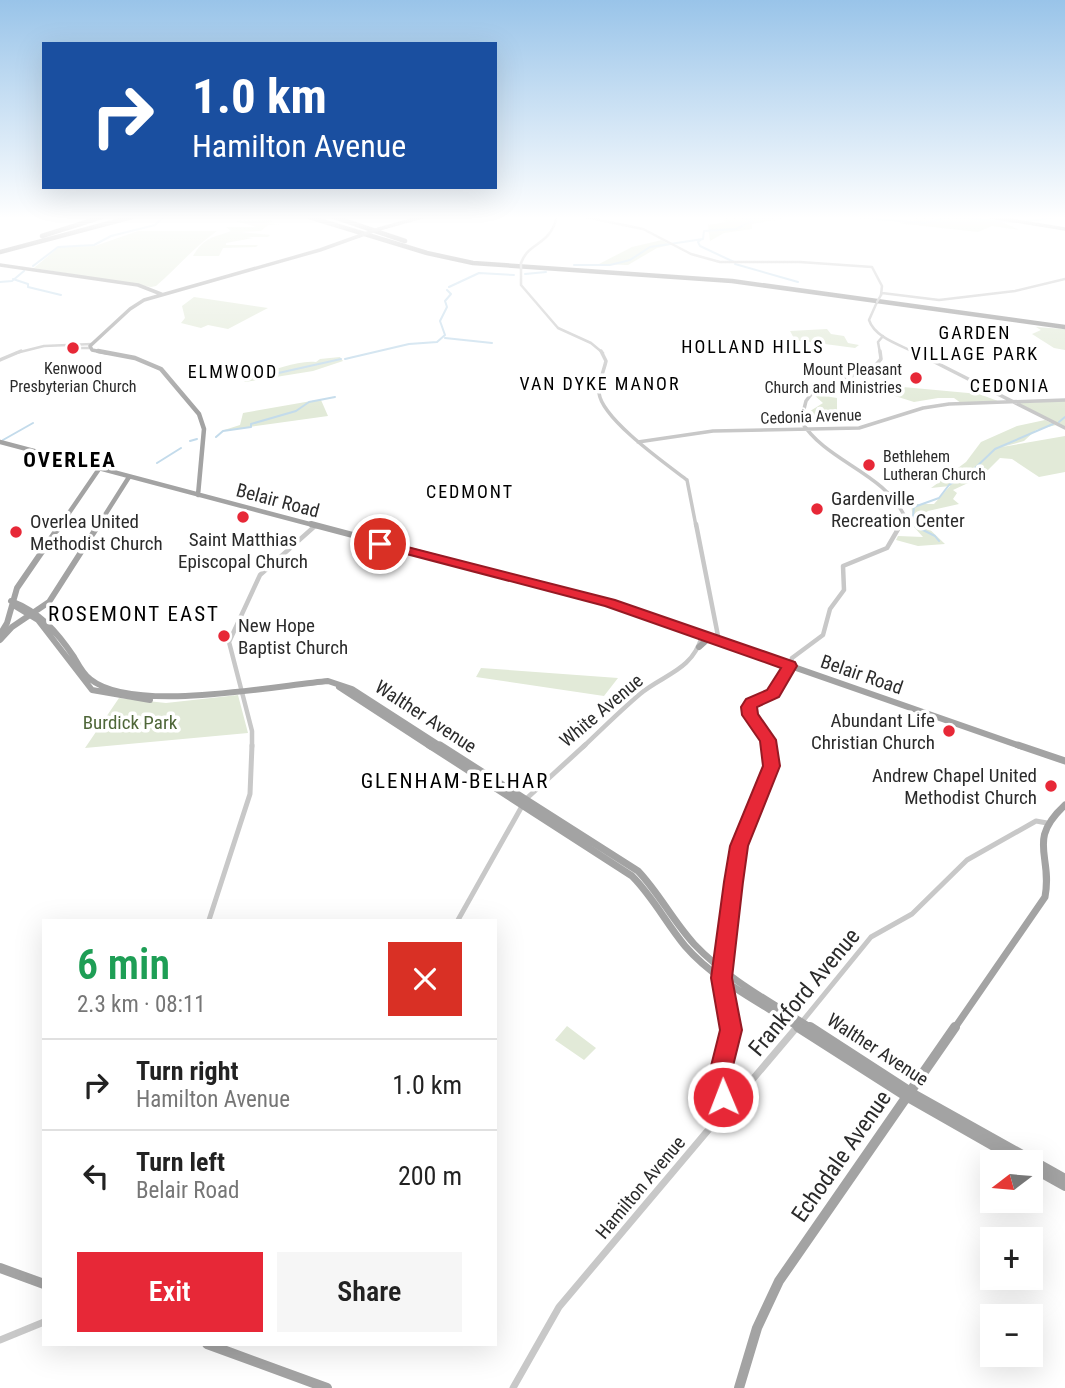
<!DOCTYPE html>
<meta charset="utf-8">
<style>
:root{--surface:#fff;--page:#f6f6f6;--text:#222;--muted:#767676;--line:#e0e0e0;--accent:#e72837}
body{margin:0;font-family:"Roboto Condensed",sans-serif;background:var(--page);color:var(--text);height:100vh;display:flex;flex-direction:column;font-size:26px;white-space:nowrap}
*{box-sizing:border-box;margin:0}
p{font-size:23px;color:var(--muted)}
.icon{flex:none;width:38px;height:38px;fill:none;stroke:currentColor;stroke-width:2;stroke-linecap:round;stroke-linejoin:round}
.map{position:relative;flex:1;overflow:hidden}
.drawer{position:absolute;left:42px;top:919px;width:455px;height:427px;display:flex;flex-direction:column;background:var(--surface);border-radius:0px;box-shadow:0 7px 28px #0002}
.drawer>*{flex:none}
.banner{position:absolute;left:42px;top:42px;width:455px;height:147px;border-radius:0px;box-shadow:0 7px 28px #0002;background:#1a4fa0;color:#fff;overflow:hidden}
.needle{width:46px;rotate:254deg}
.buttons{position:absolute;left:980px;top:1150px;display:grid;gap:14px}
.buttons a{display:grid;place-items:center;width:63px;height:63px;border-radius:0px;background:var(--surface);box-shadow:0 7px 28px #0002;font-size:35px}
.pin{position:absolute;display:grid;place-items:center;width:60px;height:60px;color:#fff;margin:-30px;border:4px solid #fff;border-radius:50%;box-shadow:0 2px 7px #0007}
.me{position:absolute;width:77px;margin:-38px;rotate:359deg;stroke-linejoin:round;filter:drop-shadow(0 0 5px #0008)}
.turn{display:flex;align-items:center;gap:24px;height:147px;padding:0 35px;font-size:32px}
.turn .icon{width:91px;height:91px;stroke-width:2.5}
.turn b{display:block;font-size:49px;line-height:60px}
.round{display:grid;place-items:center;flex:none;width:74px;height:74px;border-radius:0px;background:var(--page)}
.headline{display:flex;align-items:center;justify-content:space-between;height:119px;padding:0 35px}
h1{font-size:42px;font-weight:600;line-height:52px;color:#1e9e55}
.action{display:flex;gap:14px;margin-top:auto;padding:14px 35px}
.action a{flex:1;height:80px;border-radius:0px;background:var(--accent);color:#fff;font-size:28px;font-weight:600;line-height:80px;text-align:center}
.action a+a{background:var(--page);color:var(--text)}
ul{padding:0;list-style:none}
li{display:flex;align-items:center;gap:21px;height:91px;padding:0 35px;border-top:2px solid var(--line)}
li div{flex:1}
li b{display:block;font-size:26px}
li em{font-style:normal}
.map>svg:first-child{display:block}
.green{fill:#e2ead8}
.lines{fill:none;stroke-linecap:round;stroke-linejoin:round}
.stream{stroke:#c3dbeb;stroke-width:2}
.minor-far4{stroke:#c8c8c8;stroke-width:2.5}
.minor-far3{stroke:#c8c8c8;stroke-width:3.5}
.minor-far2{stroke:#c8c8c8;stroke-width:4.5}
.minor-far1{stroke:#c8c8c8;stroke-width:5}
.minor{stroke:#c8c8c8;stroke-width:7}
.major-far4{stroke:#a3a3a3;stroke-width:3.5}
.major-far3{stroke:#a3a3a3;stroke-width:4.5}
.major-far2{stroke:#a3a3a3;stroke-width:6}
.major-far1{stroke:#a3a3a3;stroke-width:7}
.major{stroke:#a3a3a3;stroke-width:10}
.highway{stroke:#929292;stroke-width:4.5}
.minor-bridge{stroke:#c8c8c8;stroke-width:2.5}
.major-bridge{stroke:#a3a3a3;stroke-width:3.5}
.route{fill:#e72837;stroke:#961a24;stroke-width:2}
.poi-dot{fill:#e72837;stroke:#fff;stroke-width:2.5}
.labels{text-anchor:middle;stroke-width:7;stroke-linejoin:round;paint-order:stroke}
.far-poi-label{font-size:16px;fill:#2b2b2b;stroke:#fff}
.far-street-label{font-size:16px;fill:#2b2b2b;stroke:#fff}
.far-neighbourhood-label{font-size:18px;letter-spacing:2px;fill:#000;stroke:#fff}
.poi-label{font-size:19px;fill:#2b2b2b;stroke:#fff;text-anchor:start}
.street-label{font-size:19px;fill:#2b2b2b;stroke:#fff}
.park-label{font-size:19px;fill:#4f6739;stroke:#fff}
.far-district-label{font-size:21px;font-weight:bold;letter-spacing:2px;fill:#000;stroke:#fff}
.neighbourhood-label{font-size:21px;letter-spacing:2px;fill:#000;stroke:#fff}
.near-street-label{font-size:23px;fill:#2b2b2b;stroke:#fff}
</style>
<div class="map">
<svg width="1065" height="1388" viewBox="0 0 1065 1388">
<rect width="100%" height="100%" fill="#fff"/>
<path class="green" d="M721,217H793L752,224V229L724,233L710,241L708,225L726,222Z
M914,217H956L1002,222L1019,230L992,226L978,232L897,223L912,222Z
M271,220L272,222L264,223L280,224L268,225L261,231L241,232L270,235L268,237H246L253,238L226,243V245H258L256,247L223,248L219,256H193C205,236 213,238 231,231L226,227H257L235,221Z
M138,231H217C195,246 177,268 156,286L151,287L34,268L59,247L95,246Z
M662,240L670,245L657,248L628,265L599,264L632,247Z
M194,297L268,308L228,329L208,325L201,328L181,323L185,318L182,306Z
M1036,327L1065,329V350L1054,348L1032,334L1041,330Z
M827,329L831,334L844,336L848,343L859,345L855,348L795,340L790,331Z
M340,357L343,361L313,371L245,382L242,377C264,375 297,359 316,362L320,359Z
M838,381L979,394L998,401L961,403L954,398H938L914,402L876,390L829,385Z
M813,394L837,398V420L807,413L823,403Z
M317,400H321L328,416L221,431L240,425L243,413Z
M1065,401V427L1018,403Z
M1045,420L1056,425L1036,430L1024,441L1002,447L1065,436V472L1039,477L1012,459L1000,458L981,477L953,490L957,493L953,499L959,504L928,511L922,515L923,523L945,544L918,546L896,540L898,536L923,537L914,527L911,504H934L950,486L931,488L966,462L981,442L1017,426Z
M481,668L618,678L604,696L476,677Z
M238,695L248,733L85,748L119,698L166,703Z
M567,1026L596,1048L584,1060L555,1040Z"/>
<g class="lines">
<path class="stream" d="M173,217H178
M853,217L925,223L949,217L1015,222
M1027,221L1061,217
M702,239L698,242L700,246L734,262
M735,264L798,282
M574,265H610L630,260L650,247L703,239L704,231L736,229L752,221L745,219L786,217
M33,266L58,247L94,245L111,236L155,225L164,217
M525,274L546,272
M13,279L28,284V287L61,295
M0,282L12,281L24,271
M449,287L479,273L514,275
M445,338L492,343
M345,359L409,344L437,342L445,335L440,321L447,307L445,301L451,294L447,290
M256,378L341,359
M1059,422L1065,417
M216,437L223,431L251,427V424L296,411L309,402L335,397
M3,440L33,423
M190,441L197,439
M157,463L181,448
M913,517L914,507L939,498L949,485L972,471L995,449L1053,424
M916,523L915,526L935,536L939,541"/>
<path class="minor-far4" d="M585,217L643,229L691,254L720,262H800L872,267L882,286L881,295
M521,263C529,241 549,247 557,217
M521,269V285L558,328L591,343L603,353
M882,293L939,300L1015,291L1065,279
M877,302L869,320C875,338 901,345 916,353
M73,344L80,348H90
M16,353L44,346L92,344
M880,353L878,342L883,336"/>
<path class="minor-far3" d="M601,351L606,361C604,370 598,384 599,393C602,419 666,464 687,480L696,526
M880,351L881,359L875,366L812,393L806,401L801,421C827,463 883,471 905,517L900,526
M913,351L1065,428
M0,360L21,351
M638,442L713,431L859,428L923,408L949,404L1065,400"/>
<path class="minor-far2" d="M696,524L719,641
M252,747V731L229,642L260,575L315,526
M583,747C602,729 620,711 640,694C664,674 692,671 702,636
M769,747C767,731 751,722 749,706C770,695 787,683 792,658L823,635L830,609L844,590L843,566L887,548L901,524"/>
<path class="minor-far1" d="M209,920L250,794L252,745
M458,920L526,799L585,745
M722,969L738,848L771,766L769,745
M722,978L731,1029
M796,1029L871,937L912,914L967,860L1036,821L1047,823"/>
<path class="minor" d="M719,1119L797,1027
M0,1340L44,1322
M513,1388L559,1307L715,1122L723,1101L722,1066L730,1027"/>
<path class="major-far4" d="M991,217L1065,229
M379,229L422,217
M0,265L138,285L161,294
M107,353L92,350L90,346L130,309L144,300L320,250L359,236"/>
<path class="major-far3" d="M98,351L135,358L161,369L199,414L204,429L198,495
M0,442L317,526
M60,526L99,469
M98,526L129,477"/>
<path class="major-far2" d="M311,524L610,603L1023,747
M11,601C40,612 57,632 74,657C78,664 83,674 90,679C133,714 273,686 328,681L352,689L442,747
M15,606L38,620L92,690L150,700
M1,633L7,623L17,588L61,524
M0,640L12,627L49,602L99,524
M699,647L709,638
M339,687L431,747"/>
<path class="major-far1" d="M429,745L632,876C653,897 666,923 685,946C715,981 763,1004 801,1029
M440,745L638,871C659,893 673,921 694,944C727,979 772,1003 813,1029
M1018,745L1065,761
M954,1029L1045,897C1053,855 1026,841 1065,805"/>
<path class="major" d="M798,1027L906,1096L1022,1162
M810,1027L915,1095L1065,1179
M1031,1167L1065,1186
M0,1268L44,1284
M207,1344L327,1388
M739,1388L757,1328L779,1281L955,1027"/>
<path class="highway" d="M309,217L427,253L473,263L732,281L1065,327
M334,217L405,241
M42,236L102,217
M0,252L132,217"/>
<path class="minor-bridge" d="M521,263V269
M877,302L881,295"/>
<path class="major-bridge" d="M359,236L379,229"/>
</g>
<linearGradient id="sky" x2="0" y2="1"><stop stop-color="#99c4e9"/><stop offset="0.53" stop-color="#fff"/><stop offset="1" stop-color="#fff" stop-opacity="0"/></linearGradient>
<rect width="1065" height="411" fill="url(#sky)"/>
<path class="route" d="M380,540L615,600L795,662L797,666L779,697L757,707L758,714L776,740L780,766L748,846L743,882L732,978L742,1030L733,1066L734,1097L731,1104L723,1107L715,1104L712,1097L711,1066L720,1030L711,978L724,882L730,846L763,766L760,741L742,715L741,707L746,699L767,690L781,668L605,606L376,546L374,544Z"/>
<g class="poi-dot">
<circle cx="73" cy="348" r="7"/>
<circle cx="916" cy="378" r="7"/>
<circle cx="869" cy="465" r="7"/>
<circle cx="817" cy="509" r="7"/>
<circle cx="243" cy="517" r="7"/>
<circle cx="16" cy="532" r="7"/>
<circle cx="224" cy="636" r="7"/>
<circle cx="949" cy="731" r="7"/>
<circle cx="1051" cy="786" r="7"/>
</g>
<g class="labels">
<g class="far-poi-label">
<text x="73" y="374">Kenwood<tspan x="73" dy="18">Presbyterian Church</tspan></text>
<text x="902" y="375" text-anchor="end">Mount Pleasant<tspan x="902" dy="18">Church and Ministries</tspan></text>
<text x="883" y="462" text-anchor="start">Bethlehem<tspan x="883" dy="18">Lutheran Church</tspan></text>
</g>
<g class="far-street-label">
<text transform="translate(811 416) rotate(-2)" y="6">Cedonia Avenue</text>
</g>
<g class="far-neighbourhood-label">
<text x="975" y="339">GARDEN<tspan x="975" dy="21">VILLAGE PARK</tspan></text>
<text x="753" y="353">HOLLAND HILLS</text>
<text x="233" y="378">ELMWOOD</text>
<text x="600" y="390">VAN DYKE MANOR</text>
<text x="1010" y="392">CEDONIA</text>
<text x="470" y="498">CEDMONT</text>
</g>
<g class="poi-label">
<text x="831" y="505">Gardenville<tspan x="831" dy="22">Recreation Center</tspan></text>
<text x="30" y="528">Overlea United<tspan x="30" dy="22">Methodist Church</tspan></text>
<text x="243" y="546" text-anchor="middle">Saint Matthias<tspan x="243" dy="22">Episcopal Church</tspan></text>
<text x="238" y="632">New Hope<tspan x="238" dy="22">Baptist Church</tspan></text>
<text x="935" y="727" text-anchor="end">Abundant Life<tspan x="935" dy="22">Christian Church</tspan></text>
<text x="1037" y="782" text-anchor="end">Andrew Chapel United<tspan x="1037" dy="22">Methodist Church</tspan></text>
</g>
<g class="street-label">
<text transform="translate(278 500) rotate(15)" y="7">Belair Road</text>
<text transform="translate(862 674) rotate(19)" y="7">Belair Road</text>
<text transform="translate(601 710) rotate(-40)" y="7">White Avenue</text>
<text transform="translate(426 716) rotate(33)" y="7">Walther Avenue</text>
<text transform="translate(878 1049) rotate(33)" y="7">Walther Avenue</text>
<text transform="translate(640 1187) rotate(-50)" y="7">Hamilton Avenue</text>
</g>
<g class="park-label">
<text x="130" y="729">Burdick Park</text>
</g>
<g class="far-district-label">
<text x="70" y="467">OVERLEA</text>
</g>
<g class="neighbourhood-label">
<text x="134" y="621">ROSEMONT EAST</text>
<text x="455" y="788">GLENHAM-BELHAR</text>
</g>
<g class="near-street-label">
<text transform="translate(804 992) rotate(-50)" y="8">Frankford Avenue</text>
<text transform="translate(841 1156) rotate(-55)" y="8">Echodale Avenue</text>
</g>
</g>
</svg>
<div class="buttons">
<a><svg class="needle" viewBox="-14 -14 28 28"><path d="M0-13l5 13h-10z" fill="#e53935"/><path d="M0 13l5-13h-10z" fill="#767676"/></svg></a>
<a>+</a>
<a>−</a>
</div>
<div class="pin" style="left:380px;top:544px;background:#d93025"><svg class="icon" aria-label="arrive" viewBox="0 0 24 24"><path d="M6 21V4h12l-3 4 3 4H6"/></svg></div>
<svg class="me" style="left:723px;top:1097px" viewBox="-20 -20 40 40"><circle r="17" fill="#e72837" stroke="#fff" stroke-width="3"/><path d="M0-11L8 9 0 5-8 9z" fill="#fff"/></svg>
<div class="banner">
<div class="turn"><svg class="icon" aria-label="right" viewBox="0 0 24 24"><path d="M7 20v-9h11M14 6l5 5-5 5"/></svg><div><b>1.0 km</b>Hamilton Avenue</div></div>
</div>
<section class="drawer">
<div class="headline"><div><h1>6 min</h1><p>2.3 km · 08:11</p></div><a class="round" style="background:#d93025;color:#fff"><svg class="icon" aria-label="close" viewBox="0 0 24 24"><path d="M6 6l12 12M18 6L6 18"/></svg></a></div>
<ul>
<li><svg class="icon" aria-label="right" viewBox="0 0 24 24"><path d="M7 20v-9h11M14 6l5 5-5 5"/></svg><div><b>Turn right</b><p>Hamilton Avenue</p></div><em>1.0 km</em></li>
<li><svg class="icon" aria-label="left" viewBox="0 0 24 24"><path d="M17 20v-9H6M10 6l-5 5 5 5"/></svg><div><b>Turn left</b><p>Belair Road</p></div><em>200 m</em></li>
</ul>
<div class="action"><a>Exit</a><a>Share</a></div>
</section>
</div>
